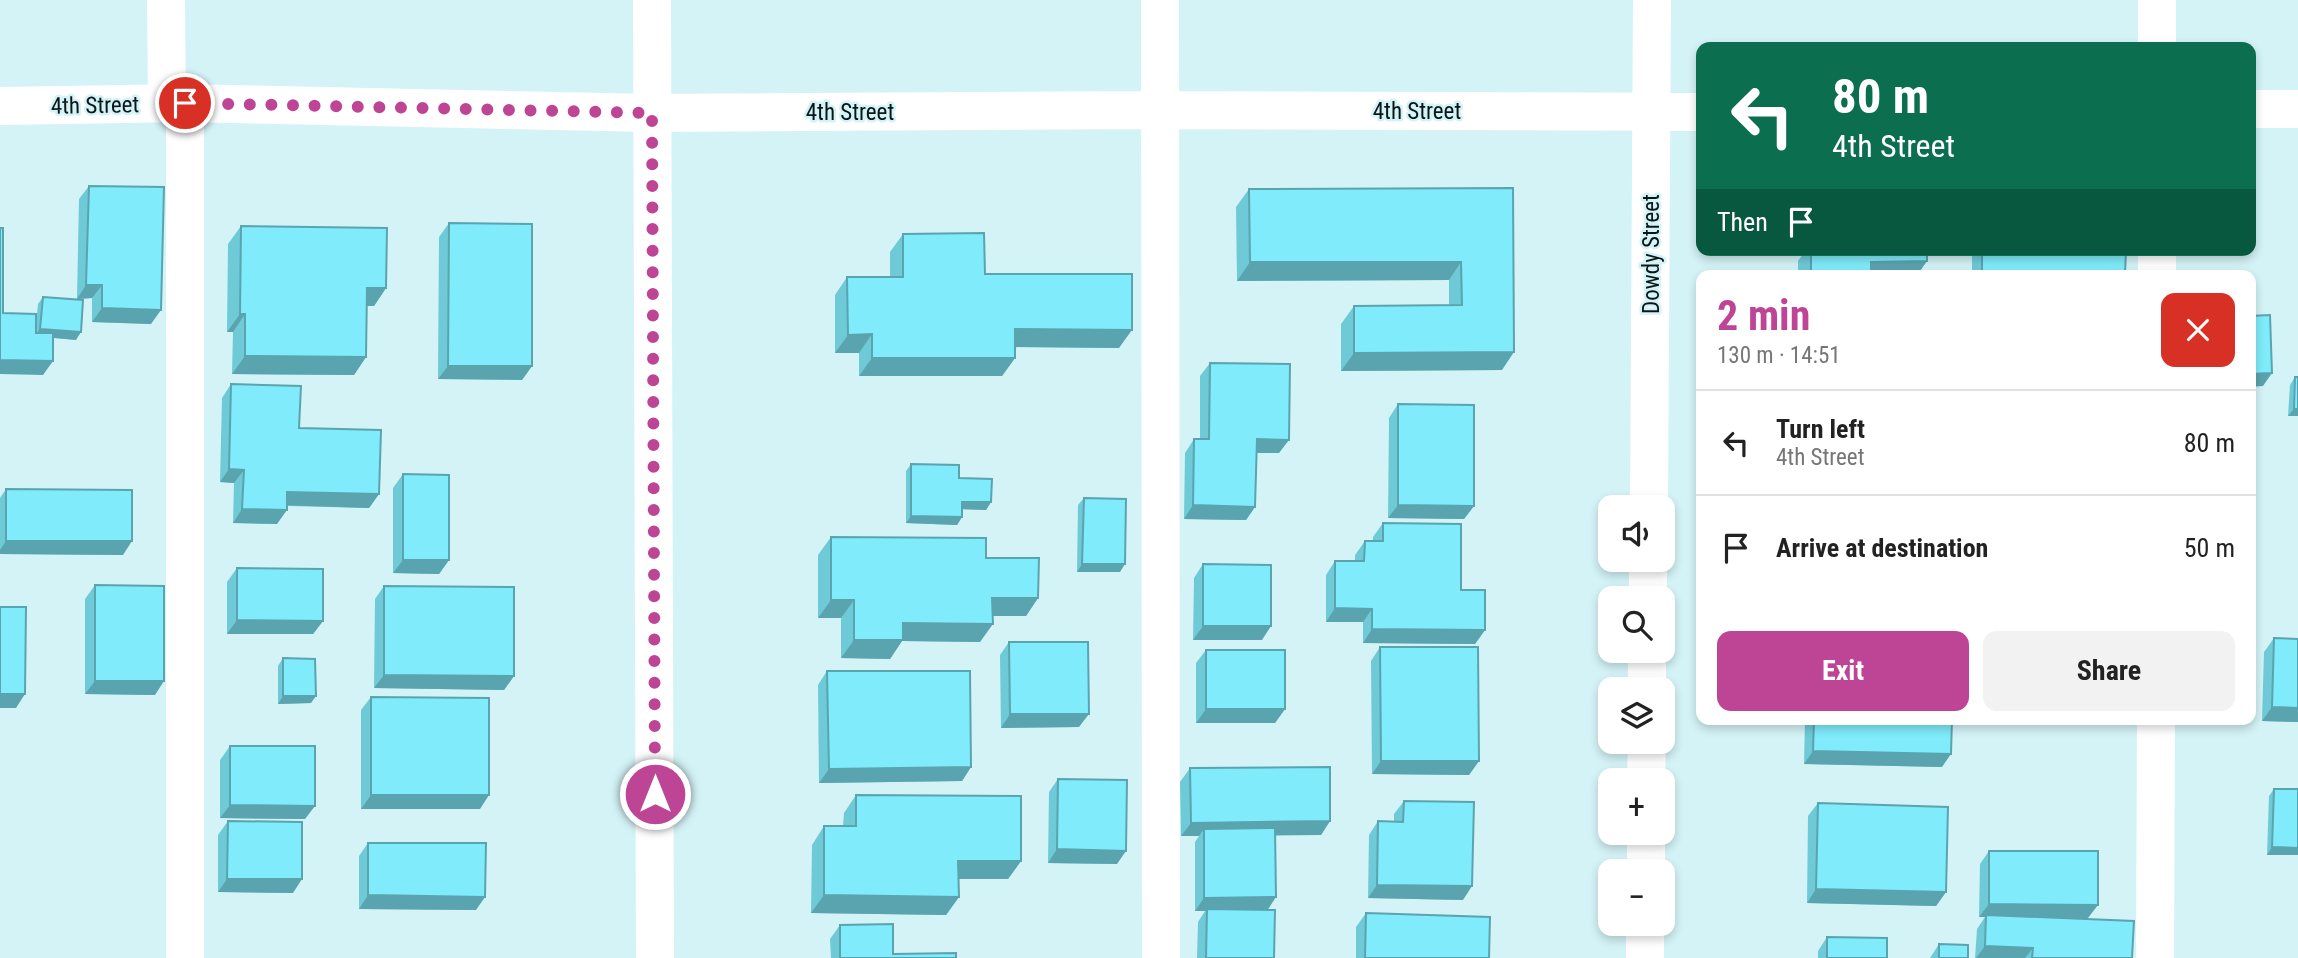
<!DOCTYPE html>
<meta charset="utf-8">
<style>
:root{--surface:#fff;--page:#f2f2f2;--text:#222;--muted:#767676;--line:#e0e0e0;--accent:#be4496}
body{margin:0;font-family:"Roboto Condensed",sans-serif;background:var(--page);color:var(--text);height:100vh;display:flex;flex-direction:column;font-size:26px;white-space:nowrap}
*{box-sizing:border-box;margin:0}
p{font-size:23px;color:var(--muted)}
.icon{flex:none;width:38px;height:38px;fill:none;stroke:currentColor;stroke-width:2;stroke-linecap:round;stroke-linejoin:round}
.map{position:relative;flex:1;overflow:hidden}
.panel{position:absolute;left:1696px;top:270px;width:560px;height:455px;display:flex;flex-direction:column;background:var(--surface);border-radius:14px;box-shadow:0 4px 10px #0003}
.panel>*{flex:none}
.banner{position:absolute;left:1696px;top:42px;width:560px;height:214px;border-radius:14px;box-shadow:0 4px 10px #0003;background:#0b6e4f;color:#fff;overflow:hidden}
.controls{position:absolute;left:1598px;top:495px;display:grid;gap:14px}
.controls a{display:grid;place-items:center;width:77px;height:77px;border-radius:14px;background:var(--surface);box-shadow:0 4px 10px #0003;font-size:35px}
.pin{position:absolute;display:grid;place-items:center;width:60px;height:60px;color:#fff;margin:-30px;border:4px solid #fff;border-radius:50%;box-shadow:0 2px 7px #0007}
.me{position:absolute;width:77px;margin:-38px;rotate:0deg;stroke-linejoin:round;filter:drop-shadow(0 0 5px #0008)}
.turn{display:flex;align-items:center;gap:24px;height:147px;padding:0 21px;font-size:32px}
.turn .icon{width:91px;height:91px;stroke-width:2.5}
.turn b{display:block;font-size:49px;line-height:60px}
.then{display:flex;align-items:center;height:66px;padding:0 21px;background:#0003;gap:14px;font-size:26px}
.round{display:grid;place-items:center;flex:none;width:74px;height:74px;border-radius:14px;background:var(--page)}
.overview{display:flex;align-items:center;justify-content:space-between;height:119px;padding:0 21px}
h1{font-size:42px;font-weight:700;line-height:52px;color:var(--accent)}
.action{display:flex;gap:14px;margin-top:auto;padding:14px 21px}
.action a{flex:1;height:80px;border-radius:14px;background:var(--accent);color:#fff;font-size:28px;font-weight:700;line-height:80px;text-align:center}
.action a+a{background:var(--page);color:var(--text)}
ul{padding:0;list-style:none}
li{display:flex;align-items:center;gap:21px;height:105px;padding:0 21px;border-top:2px solid var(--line)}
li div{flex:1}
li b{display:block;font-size:26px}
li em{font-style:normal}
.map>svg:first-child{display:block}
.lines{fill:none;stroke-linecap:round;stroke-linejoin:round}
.minor{stroke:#fff;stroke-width:38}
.wall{fill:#6ecad7}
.shaded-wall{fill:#5aa4af}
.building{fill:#80ebfa;stroke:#5aa4af;stroke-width:2}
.route{stroke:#be4496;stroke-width:12;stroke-dasharray:0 21.6}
.labels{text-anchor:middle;stroke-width:5;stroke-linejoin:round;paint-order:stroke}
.street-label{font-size:23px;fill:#0a1517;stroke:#d4f3f7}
</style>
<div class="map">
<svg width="2298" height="958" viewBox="0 0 2298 958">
<rect width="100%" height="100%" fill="#d4f3f7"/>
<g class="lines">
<path class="minor" d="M166,0L167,104
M652,0L655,958
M1160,0L1161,958
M2157,0V47
M185,103V958
M0,106L185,103L652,113L1159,110L1701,112
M2250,109H2298
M2157,275V250
M1649,508L1652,0
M1648,598V560
M1647,690V651
M1646,780L1647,742
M1646,872V833
M1645,958V924
M2155,958L2156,719"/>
</g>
<path class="wall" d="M89,186L151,324L92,322V298L77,299L79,199Z
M1513,188L1502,370L1341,371V324L1354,306L1449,305V280L1237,281L1236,207L1249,189Z
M449,223L532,366L522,380L438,379L439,237Z
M241,226L386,288L374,306H366V357L354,375L232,374L233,332H227L228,244Z
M903,234L985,274L1119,348L1015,347V358L1002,376H859V353H835V295L847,277H890V252Z
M1806,250H1927V261L1917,275H1798V261Z
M1972,250H2126L2125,275H1972Z
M43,297L76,340L53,338L43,375L3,313L36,325L38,304Z
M1210,363L1279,453H1257L1255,507L1246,520L1184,519L1185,453L1194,439H1200V376Z
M2295,377H2298V416H2288L2290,385Z
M231,384L299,428L379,494L369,508L287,506L277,524L233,523L234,483L220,482L222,398Z
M1398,404L1474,506L1464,519L1388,518L1389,418Z
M911,464L959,478L991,502L986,510L962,509V517L957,525L906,523V471Z
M403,474L449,560L439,574L393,573V488Z
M6,489L123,555L0,554V498Z
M1084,498L1120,572H1077L1078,505Z
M1383,523L1461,590L1485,630L1475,644L1363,643V622H1326V575L1335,561H1355V555L1365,541H1373V537Z
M831,537L986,558L1038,598L1026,616H993L980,642L902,641L890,659L841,658V618H818V555Z
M1203,564L1262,640H1193L1194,578Z
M237,568L323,621L313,634H227V582Z
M95,585L155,695L85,694V599Z
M384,586L514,676L504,690L374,688L375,599Z
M2274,638L2298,722L2262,721L2264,652Z
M1009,642L1079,727L1001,728L1000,655Z
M1380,647L1479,761L1469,775L1372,774L1371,661Z
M1206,650L1285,709L1275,723H1196V663Z
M283,658L311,703L278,704V666Z
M827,671L971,767L962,781L819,783L818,685Z
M371,697L480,809H361V710Z
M1805,719H1952L1942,767L1804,764Z
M230,746L305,819L220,818V760Z
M1190,768L1330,821L1321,835H1275L1267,910L1274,958H1197L1198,922L1205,911H1195V842L1199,836H1181L1180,782Z
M1058,779L1117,864L1048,863L1049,792Z
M2274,789H2298V855H2267L2269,796Z
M856,795L1021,861L1008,879H958L959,897L946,915L811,913L812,845L824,826H843L844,813Z
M1404,801L1463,900L1368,898L1369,835L1378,821L1394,822V814Z
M1818,803L1946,892L1936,906L1807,903L1808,816Z
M228,821L293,893L218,892V835Z
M368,843L476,910L359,909V856Z
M1989,851L2088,918H2057L2132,958H1975L1977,929L1985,917H1979L1980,864Z
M1366,913L1489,958H1356V927Z
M840,925L893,954L956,958H831L830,939Z
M1827,937L1887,958H1818V951Z
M1939,944L1968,958H1930Z"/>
<path class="shaded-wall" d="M1927,261L1917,275H1861L1871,262Z
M1250,262H1461L1449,280L1237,281Z
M86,285H102L92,298L77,299Z
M367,288H386L374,306H354Z
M102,308L161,310L151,324L92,322Z
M240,314H245L233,332H227Z
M40,329L81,332L76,340L35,336Z
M1015,329L1132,330L1119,348L1003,347Z
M872,334L859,353H835L848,335Z
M1514,352L1502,370L1341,371L1354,353Z
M245,356L366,357L354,375L232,374Z
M872,358H1015L1002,376H859Z
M0,360L53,361L43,375L0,374Z
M448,366H532L522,380L438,379Z
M2272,373L2263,386L2250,387V374Z
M2294,409H2298V416H2288Z
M1257,439L1289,440L1279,453H1247Z
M229,469L244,470L234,483L220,482Z
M287,492L379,494L369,508L277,505Z
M962,502H991L986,510L957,509Z
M1193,505L1255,507L1246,520L1184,519Z
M1398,505L1474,506L1464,519L1388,518Z
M242,509L287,510L277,524L233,523Z
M911,516L962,517L957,525L906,523Z
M6,541H132L123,555L0,554V550Z
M403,560H449L439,574L393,573Z
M1082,564H1125L1120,572H1077Z
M992,598H1038L1026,616H980Z
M831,600H854L841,618H818Z
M1335,608L1372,609L1363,622H1326Z
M237,620L323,621L313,634H227Z
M903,623L993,624L980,642L902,641L890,659L841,658L854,640Z
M1203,626H1271L1262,640H1193Z
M1372,629L1485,630L1475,644L1363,643Z
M384,675L514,676L504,690L374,688Z
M95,681H164L155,695L85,694Z
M0,694H25L16,708H0Z
M283,696H316L311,703L278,704Z
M2272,707L2298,708V722L2262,721Z
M1206,709H1285L1275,723H1196Z
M1010,714H1089L1079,727L1001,728Z
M1813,751L1951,754L1942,767L1804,764Z
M1381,761H1479L1469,775L1372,774Z
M971,767L962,781L819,783L829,769Z
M371,795H489L480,809H361Z
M230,805L315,806L305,819L220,818Z
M1330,821L1321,835L1204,836V829L1199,836H1181L1191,823Z
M2272,847L2298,848V855H2267Z
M1057,849L1126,851L1117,864L1048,863Z
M958,861H1021L1008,879H946Z
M227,879H302L293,893L218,892Z
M1377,885L1472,886L1463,900L1368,898Z
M1816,889L1946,892L1936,906L1807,903Z
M368,895L485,897L476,910L359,909Z
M824,895L959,897L946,915L811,913Z
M1276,897L1267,911L1207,909L1205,911H1195L1204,898Z
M1989,904L2098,905L2088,918L1986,917V915L1985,917H1979Z
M1985,946L2033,948L2025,958H1976Z"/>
<path class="building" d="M89,186L164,187L161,310L102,308V285H86Z
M1513,188L1514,352L1354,353V306L1462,305L1461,262H1250L1249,189Z
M449,223L532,224V366H448Z
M241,226L387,228L386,288H367L366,357L245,356V314H240Z
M0,228H3V313L36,314V333H53V361L0,360Z
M984,233L985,274H1132V330L1015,329V358H872V334L848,335L847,277H903V234Z
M1811,250H1927V261L1871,262V275H1811Z
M1982,250H2126L2125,275H1982Z
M43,297L83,300L81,332L40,329Z
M2270,315L2272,373L2250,374V316Z
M1210,363L1290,364L1289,440L1257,439L1255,507L1193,505L1194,439H1209Z
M2295,377H2298V409H2294Z
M231,384L301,386L299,428L381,430L379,494L287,492V510L242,509L244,470L229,469Z
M1398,404L1474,405V506L1398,505Z
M911,464L959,465V478L992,479L991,502H962V517L911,516Z
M403,474L449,475V560H403Z
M6,489L132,490V541H6Z
M1084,498L1126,499L1125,564H1082Z
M1383,523L1461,524V590H1485V630L1372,629V609L1335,608V561H1364L1365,541H1383Z
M831,537L986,538V558H1039L1038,598H992L993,624L903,623V640H854V600H831Z
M1203,564L1271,565V626H1203Z
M237,568L323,569V621L237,620Z
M95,585L164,586V681H95Z
M384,586L514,587V676L384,675Z
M0,607H26L25,694H0Z
M2274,638L2298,639V708L2272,707Z
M1009,642H1088L1089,714H1010Z
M1380,647H1478L1479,761H1381Z
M1206,650H1285V709H1206Z
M283,658L315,659L316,696H283Z
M827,671H970L971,767L829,769Z
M371,697L489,698V795H371Z
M1814,719H1952L1951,754L1813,751Z
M230,746H315V806L230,805Z
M1330,767V821L1191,823L1190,768Z
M1058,779L1127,780L1126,851L1057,849Z
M2274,789H2298V848L2272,847Z
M856,795L1021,796V861H958L959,897L824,895V826H856Z
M1404,801L1474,802L1472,886L1377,885L1378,821L1403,822Z
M1818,803L1948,807L1946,892L1816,889Z
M228,821L302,822V879H227Z
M1275,828L1276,897L1204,898V829Z
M368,843H486L485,897L368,895Z
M1989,851H2098V905L1989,904Z
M1207,909L1275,910L1274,958H1206Z
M1366,913L1490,917L1489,958H1365Z
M1986,915L2134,921L2132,958H2032L2033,948L1985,946Z
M893,924V954L956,953V958H840V925Z
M1827,937L1887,938V958H1827Z
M1939,944L1968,945V958H1939Z"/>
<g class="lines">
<path class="route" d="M185,103L652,113L655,794"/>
</g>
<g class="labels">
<g class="street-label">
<text transform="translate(95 105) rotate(-1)" y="8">4th Street</text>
<text x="1417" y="119">4th Street</text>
<text x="850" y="120">4th Street</text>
<text transform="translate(1651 254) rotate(-90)" y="8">Dowdy Street</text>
</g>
</g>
</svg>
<div class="controls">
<a><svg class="icon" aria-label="sound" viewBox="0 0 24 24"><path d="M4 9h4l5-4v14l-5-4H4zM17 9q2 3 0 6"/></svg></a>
<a><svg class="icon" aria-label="search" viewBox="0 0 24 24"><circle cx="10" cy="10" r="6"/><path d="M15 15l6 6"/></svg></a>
<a><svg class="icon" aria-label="layers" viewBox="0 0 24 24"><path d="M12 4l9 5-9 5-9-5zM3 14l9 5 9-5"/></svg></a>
<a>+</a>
<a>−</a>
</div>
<div class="pin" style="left:185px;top:103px;background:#d93025"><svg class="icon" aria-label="arrive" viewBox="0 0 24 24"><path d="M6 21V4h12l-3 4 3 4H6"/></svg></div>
<svg class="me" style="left:655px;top:794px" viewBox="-20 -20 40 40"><circle r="17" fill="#be4496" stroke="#fff" stroke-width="3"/><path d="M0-11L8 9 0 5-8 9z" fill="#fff"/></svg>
<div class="banner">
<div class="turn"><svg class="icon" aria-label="left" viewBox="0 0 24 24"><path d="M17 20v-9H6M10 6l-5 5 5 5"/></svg><div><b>80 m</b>4th Street</div></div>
<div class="then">Then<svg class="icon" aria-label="arrive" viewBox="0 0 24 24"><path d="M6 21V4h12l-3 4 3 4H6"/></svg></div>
</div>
<section class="panel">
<div class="overview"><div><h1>2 min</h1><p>130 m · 14:51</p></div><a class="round" style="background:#d93025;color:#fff"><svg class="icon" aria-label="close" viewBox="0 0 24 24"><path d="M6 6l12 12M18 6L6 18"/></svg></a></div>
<ul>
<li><svg class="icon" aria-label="left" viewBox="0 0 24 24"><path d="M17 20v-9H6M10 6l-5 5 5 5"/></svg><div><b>Turn left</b><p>4th Street</p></div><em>80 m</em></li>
<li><svg class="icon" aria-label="arrive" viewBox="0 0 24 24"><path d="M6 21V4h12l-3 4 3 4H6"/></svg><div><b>Arrive at destination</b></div><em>50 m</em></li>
</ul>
<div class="action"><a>Exit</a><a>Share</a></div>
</section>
</div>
